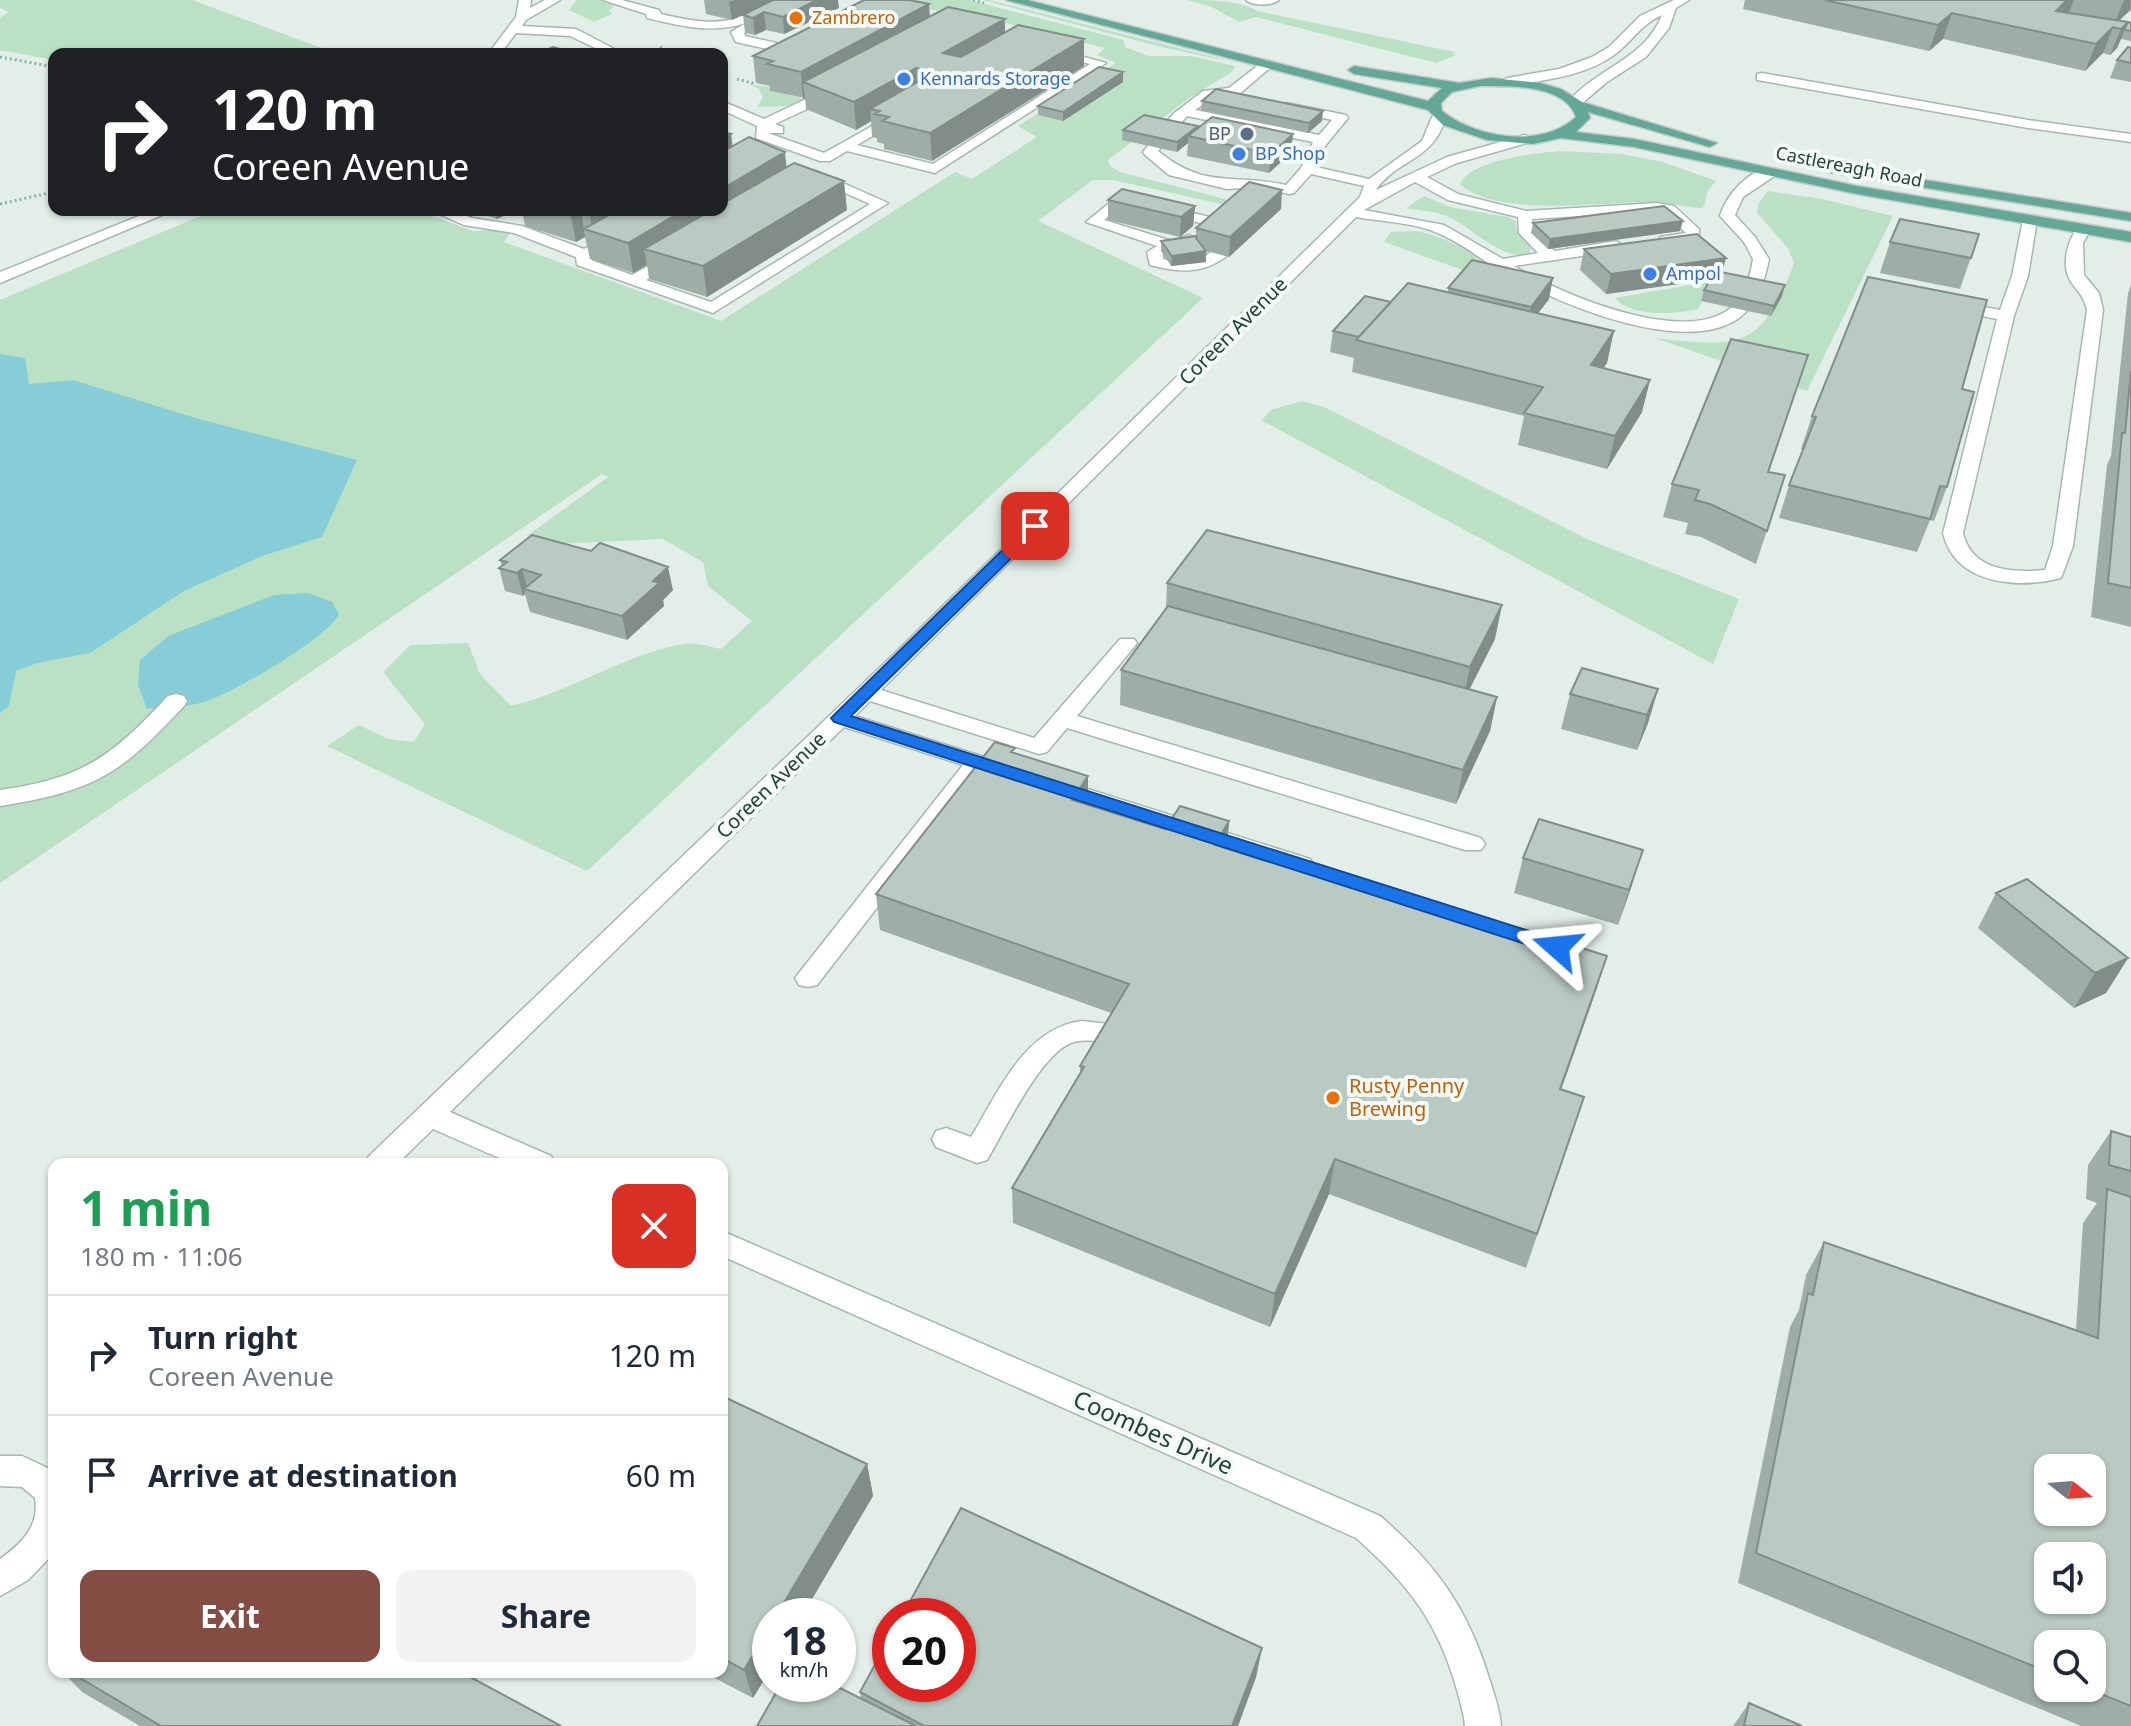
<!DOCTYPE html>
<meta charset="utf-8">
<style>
:root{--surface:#fff;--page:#f2f2f3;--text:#1f2937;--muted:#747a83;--line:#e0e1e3;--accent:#844d43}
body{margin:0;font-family:"Noto Sans",sans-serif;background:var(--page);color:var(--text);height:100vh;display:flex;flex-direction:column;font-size:30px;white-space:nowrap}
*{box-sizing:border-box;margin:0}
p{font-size:26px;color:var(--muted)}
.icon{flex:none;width:44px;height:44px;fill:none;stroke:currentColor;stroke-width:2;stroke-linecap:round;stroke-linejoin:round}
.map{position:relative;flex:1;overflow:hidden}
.drawer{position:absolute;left:48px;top:1158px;width:680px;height:520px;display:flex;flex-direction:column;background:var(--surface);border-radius:16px;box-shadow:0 2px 6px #0004}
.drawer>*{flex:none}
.hud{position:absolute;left:48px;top:48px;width:680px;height:168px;border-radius:16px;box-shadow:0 2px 6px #0004;background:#202124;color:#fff;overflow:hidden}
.needle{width:52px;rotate:107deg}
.tools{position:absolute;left:2034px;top:1454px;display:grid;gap:16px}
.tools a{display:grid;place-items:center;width:72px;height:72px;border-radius:16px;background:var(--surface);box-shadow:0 2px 6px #0004;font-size:40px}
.speed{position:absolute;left:752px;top:1598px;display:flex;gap:16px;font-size:40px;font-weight:700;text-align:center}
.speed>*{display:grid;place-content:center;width:104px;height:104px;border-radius:50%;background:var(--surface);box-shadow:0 2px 6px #0004;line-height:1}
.speed small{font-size:20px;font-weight:400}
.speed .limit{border:12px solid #d22;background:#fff;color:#111}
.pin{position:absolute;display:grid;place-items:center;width:68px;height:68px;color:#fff;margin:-34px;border-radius:16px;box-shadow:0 4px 12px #0006}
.me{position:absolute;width:88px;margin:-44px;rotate:288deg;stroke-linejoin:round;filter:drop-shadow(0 0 6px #0008)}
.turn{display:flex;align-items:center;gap:28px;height:168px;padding:0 32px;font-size:36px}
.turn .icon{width:104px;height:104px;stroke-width:2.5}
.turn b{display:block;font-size:56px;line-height:68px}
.round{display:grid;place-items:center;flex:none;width:84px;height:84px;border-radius:16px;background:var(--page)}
.overview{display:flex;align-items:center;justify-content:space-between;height:136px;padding:0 32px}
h1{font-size:48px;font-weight:700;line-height:60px;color:#1e9e55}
.button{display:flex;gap:16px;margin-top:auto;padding:16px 32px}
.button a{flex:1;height:92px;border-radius:16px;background:var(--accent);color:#fff;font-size:32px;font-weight:700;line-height:92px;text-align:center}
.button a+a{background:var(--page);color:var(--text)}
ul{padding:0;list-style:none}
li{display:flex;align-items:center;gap:24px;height:120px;padding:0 32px;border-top:2px solid var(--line)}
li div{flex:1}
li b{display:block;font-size:30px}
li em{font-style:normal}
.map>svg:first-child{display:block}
.green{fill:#bae1c4}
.water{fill:#86cdd8}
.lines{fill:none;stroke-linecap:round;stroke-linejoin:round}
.minor-casing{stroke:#a5b7b1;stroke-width:3}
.major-casing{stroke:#c1cac8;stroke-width:3}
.path{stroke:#80b5a4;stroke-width:3;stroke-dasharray:2 3;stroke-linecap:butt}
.minor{fill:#fff;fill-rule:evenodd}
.major{fill:#63a896;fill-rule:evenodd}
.wall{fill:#9eaea7;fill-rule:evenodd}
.shaded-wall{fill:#818d88}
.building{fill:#b8cac2;stroke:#818d88;stroke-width:2;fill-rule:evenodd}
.route{fill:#1a73e8;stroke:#114b97;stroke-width:2}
.food-dot{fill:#e8710a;stroke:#f4faf7;stroke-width:3}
.shop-dot{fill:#3f7fe0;stroke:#f4faf7;stroke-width:3}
.service-dot{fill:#5c6f8a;stroke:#f4faf7;stroke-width:3}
.labels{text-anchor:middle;stroke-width:8;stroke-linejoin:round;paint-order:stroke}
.far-food-label{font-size:18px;fill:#c56008;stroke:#f4faf7;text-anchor:start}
.far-shop-label{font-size:18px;fill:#366cbe;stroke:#f4faf7;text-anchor:start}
.far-service-label{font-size:18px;fill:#4e5e75;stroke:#f4faf7;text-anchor:end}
.far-street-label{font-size:18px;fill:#214239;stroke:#f4faf7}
.street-label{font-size:20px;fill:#214239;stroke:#f4faf7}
.food-label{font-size:20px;fill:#c56008;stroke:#f4faf7;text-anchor:start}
.near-street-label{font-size:24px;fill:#214239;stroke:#f4faf7}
</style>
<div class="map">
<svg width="2131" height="1726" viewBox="0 0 2131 1726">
<rect width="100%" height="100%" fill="#e3eee9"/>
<path class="green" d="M0,0H192L338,54H54V60L0,50V18L9,12L0,8Z
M577,0H603L614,6L609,11L612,14L594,22L569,10Z
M891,0H969L1124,40L1125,47L1149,56H1190L1235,66L1232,72L1189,98L1108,160L1110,166L1120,172L1229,200L1226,205L1113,180H1093L1038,221L1203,298L587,871L327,746L359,725L388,739L414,742L425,724L383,672L410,645L468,643L480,674L511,706C570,692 623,655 683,644C695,642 710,647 721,649L752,621L708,586L703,562L663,539L555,544L527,536L608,477L602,474L0,883V300L215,210H416L473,231L505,230L510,233L504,242L721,321L955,172L972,179L1037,137L1018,126L1116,63L1097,55L1105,48L982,17L957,16Z
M983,0H989L1237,63L1161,47Z
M1187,0C1210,0 1239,0 1257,11L1455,52L1453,54L1456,55L1436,63L1256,17L1239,22L1210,6Z
M748,84L778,88L774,91L805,99L788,106L757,107L763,97L758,88Z
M1560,151L1621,154L1663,162L1716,181L1707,192L1705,205L1702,208C1685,208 1669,202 1653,202C1603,201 1499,219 1460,184C1471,160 1536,153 1560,151Z
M1768,191L1822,199L1893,216L1807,391L1655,338C1741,348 1762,349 1794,263L1788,248L1757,213L1758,204Z
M1424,196L1450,207L1508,217L1515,221L1517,232L1531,247L1530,252C1510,266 1471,228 1451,218C1438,211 1420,211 1406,208Z
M1415,231C1457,237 1493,270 1527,293L1384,242L1391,232Z
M1713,281L1698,309C1675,314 1632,318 1615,298Z
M1302,401L1324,407L1587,539L1739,599L1713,664L1261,420L1271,410Z"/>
<path class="water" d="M0,354L25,358L29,384L73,380L199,419L357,460L322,537L262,556L184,591L90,653L37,663L16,671L9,706L0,713Z
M308,593L332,602L339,614C328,638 231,694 204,702C186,707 166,707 147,709L138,685L140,660L168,636L274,595Z"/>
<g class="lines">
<defs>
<path id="minor" d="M519,0H531L530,8L545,0H560L526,20L522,26L576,29L624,54H608L570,36L516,33L500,54H488L516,17Z
M603,0H622L659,10L661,14C688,20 715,27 742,16C759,10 770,0 789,0L781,6L794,0H809L744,33L745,36L785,45L787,48L781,52L736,42L731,32L746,23C712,34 680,26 647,18L646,14Z
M1246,0H1279C1272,6 1253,6 1246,0Z
M1674,0H1689L1676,8L1669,28L1646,57L1607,82L1580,105L1568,102C1598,67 1644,60 1662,15C1641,24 1632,42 1614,55C1583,77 1544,80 1507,86L1500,82L1507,78L1559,69L1592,57L1609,47L1640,16Z
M1051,48L1106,63L935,173L847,151L830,161H820L756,138L757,126L722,110V101L764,119L829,88H839V94L775,124L783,127V133H768L824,153L899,111L906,115L904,118L857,145L933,164L1090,64L1051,54Z
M1265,60L1276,63L1238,95L1212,98L1195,110L1319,135L1332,120L1286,109V103L1346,115L1348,118L1325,146L1316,167L1369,179L1422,141L1432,117L1439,113L1446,117C1432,163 1399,157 1376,190L1447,157L1525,135L1532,139L1530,142L1457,163L1427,177L1458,194L1526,211L1657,203L1674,206L1699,229V239L1660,243V237L1686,233L1664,213L1657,211L1532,219L1535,235L1555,251L1616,241L1624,246L1616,251L1514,266C1560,294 1675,342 1725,312C1743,302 1750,278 1753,259L1744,242L1720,216C1726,195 1751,165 1776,169V175L1743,197L1735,215L1755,237L1769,259C1765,280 1757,305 1739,318C1685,356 1565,306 1513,278C1487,265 1466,245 1440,234C1414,222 1384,222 1356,217L881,690L1034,738L1120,639H1134L1137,643L1134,647L1077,716L1481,838L1485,844L1481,850H1465L1067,728L1047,752L1039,754L870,701L855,716L1016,767L1019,772L1016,777L1008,779L983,771L817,985L808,987L799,985L795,978L963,765L844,727L450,1112L551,1156L555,1164H513L433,1129L397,1164H365L369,1156L895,653L1360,197L1364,186L1311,174L1294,193L1289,194L1259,187L1227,189L1169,175L1145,155L1143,152L1173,114L1203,91L1229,88ZM1187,116L1313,142L1301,168L1286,185C1233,173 1205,190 1158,151ZM1415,182L1448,200L1518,217L1519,233L1538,253L1503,259L1444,225L1364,210Z
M1762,73L2028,120L2131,134V142L2028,128L1757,80V74Z
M816,171L888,203L713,313L577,265L576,257L514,233L464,225L430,210H451L472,218L522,226L584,249L654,210H672L591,260L632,275L669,254H679V260L646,280L711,302L870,204L811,178L809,175Z
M1118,196L1219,219L1221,222L1214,226L1121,205L1104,220L1172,241L1189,235L1197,240L1163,254V259C1216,274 1220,227 1246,231L1249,234C1219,270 1194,277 1150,265L1147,252L1157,246L1086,222Z
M154,210H174L0,283V272Z
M2030,216L2037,220L2028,276L2014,316L1963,533C1972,571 2012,573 2045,570L2053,546L2087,310C2082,290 2073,289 2068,276C2062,259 2069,240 2078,226H2088L2091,229L2083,243L2084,275L2099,293L2103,310L2073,546L2061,578C2018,589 1955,585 1943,533L1997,319L1947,309L1945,306L1953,301L2000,310L2012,276L2023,220Z
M176,694L184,696L187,701L184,706C120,775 94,791 0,806V790C84,778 111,757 168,696Z
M1059,780L1310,859L1314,865L1310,871L1302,873L1051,793L1048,788L1051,783Z
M1081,1021L1129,1026L1133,1033L1129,1040C1111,1046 1093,1037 1074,1042C1042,1050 1004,1132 987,1160L977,1163L936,1147L932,1139L936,1131L946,1128L971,1137C998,1093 1024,1029 1081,1021Z
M722,1231L1380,1516C1436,1564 1467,1607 1489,1678C1494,1694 1500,1710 1501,1726H1465C1464,1713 1460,1702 1457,1690C1438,1622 1408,1584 1356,1538L722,1256Z
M0,1456H22L54,1471V1553L28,1580L0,1596V1559C21,1544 40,1526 35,1498L22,1487L0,1486Z"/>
<path id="major" d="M1006,0H1027L1428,101L1442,88L1354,74L1348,70L1354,66L1459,83L1491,78L1540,83L1561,89L1582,102L1717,143L1710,147L1588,112L1590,118L1576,132L1634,139L1857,186L2131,232V242L1857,194L1634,147L1561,138L1533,144L1487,140L1443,125L1428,110ZM1480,86C1509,86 1565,84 1576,117C1542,149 1475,138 1442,111L1441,103L1452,92Z
M1832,165L2131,213V221L1827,172V166Z"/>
</defs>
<use href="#minor" class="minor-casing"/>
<use href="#major" class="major-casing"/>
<path class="path" d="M973,0L984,3
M660,47L673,54
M0,57L54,67
M737,79L752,83L761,78
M0,204L54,192
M193,215L205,210"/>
<use href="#minor" class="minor"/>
<use href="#major" class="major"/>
</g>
<path class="wall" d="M704,0H771L839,8L784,34L766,30L755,35L745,33L743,15L769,2L732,20L706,14Z
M1745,0H2131V10L2119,20L2131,23V41L2121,39L2117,48L2110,55L2103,53L2085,71L1943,39L1929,51L1743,9Z
M929,4L930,16L1005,19V32L1084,39V66L932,161L884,149V144L877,142V138L872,137L871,121L856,130L806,109L805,98L770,91V86L756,83L753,56Z
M2131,48V82L2110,78L2117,60Z
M1123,72V82L1063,121L1038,115V106Z
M1202,101L1322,121L1308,133L1201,110Z
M1198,126L1197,129L1293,134L1291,153L1269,173L1187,156L1188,143L1177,152L1122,140L1123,130Z
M731,134L732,147L787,167L847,210L707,297L649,279L647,265L633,273L590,259L585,237L576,242L525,226L522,210H722Z
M1108,200L1195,206L1193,226L1180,237L1108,220Z
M1281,209L1229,257L1206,251V262L1171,266L1161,251V241L1196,236V228Z
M451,210H516L497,219L479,213L470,217Z
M1533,223L1680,231L1548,249L1531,233Z
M1979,234L1960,289L1880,273L1890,242Z
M1584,249L1726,258L1722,272L1782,296L1771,316L1701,301L1704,290L1710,280L1606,294L1580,270Z
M2131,285V627L2091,617L2107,465L2111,456L2128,293Z
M1448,288L1549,299L1538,313L1607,363L1603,368L1650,380L1642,412L1607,469L1518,445L1524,416L1352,372L1354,358L1330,352L1333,331L1391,302L1448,292Z
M1808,355L1769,472L1785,475L1756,564L1701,537L1685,534L1688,523L1663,517L1672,484Z
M1962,389L1947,487L1934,521L1930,520L1917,552L1779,518L1789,485L1804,449H1801L1812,416Z
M500,560L673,590L663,600L664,606L627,640L530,612L525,594L523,596L505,591L499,568L502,566Z
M1167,583L1495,639L1470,689L1497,697L1490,731L1456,804L1120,705L1121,670L1166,610Z
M1658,689L1648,723L1637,750L1561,729L1570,694Z
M1015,753L1088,776V805L1165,829L1229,821L1227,849L1266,861L1607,956L1561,1089L1584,1097L1526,1268L1329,1194L1270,1327L1013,1223L1012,1188L1080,1076V1066L1111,1013L880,930L876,894Z
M1523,858L1632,885L1618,925L1514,893Z
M1996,893L2128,958L2106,993L2074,1008L1978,928Z
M2111,1131L2131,1137V1726H2081L1738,1583L1790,1327L1799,1310L1806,1275L1824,1242L2076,1330L2083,1223L2097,1203L2086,1199L2088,1165ZM2048,1644L2092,1688H2048Z
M722,1396L867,1464L873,1496L753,1698L703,1672H722Z
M1262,1648L1256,1677L1238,1726H757L861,1698L860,1692Z
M63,1672H461L561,1726H140L82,1692Z
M1749,1703L1802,1726H1733Z"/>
<path class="shaded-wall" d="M735,0H771V1L732,20L729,2Z
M817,0H838L839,8L784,34L783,17Z
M2067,0H2074L2067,17L2056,11Z
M2124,0H2131L2130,10L2113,27Z
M929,4L930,30L803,82L805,98L803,99L801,72Z
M764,12L766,30L755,35L753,18Z
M1952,13L1943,39L1929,51L1938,25Z
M1005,19V45L944,80L943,53Z
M2128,22L2117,48L2110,55L2121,29Z
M2113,27L2103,53L2085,71L2096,44Z
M1084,39V66L932,161L930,133Z
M916,68L918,95L870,109L871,121L856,130L854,102Z
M1123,72V82L1063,121V112Z
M1323,111L1322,121L1308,133L1309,123Z
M1198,126L1197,136H1188V143L1177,152V142Z
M731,134L734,162L722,169V139Z
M1293,134L1291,153L1269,173L1271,154Z
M785,152L788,181L644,249L647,265L633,273L628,243L684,210H722V189Z
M844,181L847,210L707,297L703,266Z
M1282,190L1281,209L1229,257L1230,237Z
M1195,206L1193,226L1180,237L1181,217Z
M468,210H479V213L470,217Z
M495,210H516L497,219Z
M574,210H581L585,237L576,242L570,212Z
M589,210H629L593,232Z
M1683,221L1680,231L1548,249L1550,239Z
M1206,251V262L1171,266L1172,256Z
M1726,258L1720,278L1606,294L1611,274Z
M1553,278L1549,299L1527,328L1531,307Z
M1785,285L1782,296L1771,316L1774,306Z
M1614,331L1607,363L1584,397L1591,365Z
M1650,380L1642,412L1607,469L1615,436Z
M668,567L673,590L663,600L664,606L627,640L622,616L653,581Z
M522,569L528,590L524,589L525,594L523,596L517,573Z
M1502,605L1495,639L1463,701L1470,667Z
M1658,689L1648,723L1637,750L1647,715Z
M1497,697L1490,731L1456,804L1463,770Z
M1088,776V811L1072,800Z
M1229,821L1226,856L1215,845Z
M1643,850L1632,885L1618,925L1629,890Z
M1607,956L1596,991L1549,1124L1560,1089Z
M2128,958L2106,993L2074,1008L2095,973Z
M1335,1159L1329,1194L1270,1327L1275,1294Z
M867,1464L873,1496L802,1616H776Z
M770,1627V1670L753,1698L744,1670Z
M1262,1648L1256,1677L1238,1726H1232Z"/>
<path class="building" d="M773,0H817L783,17L764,12L753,18L743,15Z
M864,0H909L929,4L801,72L767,64L773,61L753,56Z
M1825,0H2067L2056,11L2128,22L2121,29L2113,27L2096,44L1952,13L1938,25Z
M948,7L1005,19L943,53L961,57L1018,25L1084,39L930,133L882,121L889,117L875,114L880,111L870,109L935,72L916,68L854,102L803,82Z
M2128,22L2131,23V31L2124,30Z
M553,47L577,54H536Z
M2128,47L2131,48V63L2117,60Z
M1099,67L1123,72L1063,112L1038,106Z
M1216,89L1323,111L1309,123L1202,101Z
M1144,115L1198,126L1177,142L1123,130Z
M1212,117L1293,134L1271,154L1188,136Z
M722,132L731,134L722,139Z
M749,137L785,152L722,189V152Z
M794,163L844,181L703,266L644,249L712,210H722V204Z
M1249,182L1282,190L1230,237L1196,228Z
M1122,189L1195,206L1181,217L1108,200Z
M1664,206L1683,221L1550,239L1533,223Z
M618,210H684L628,243L584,229Z
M1900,219L1979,234L1971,258L1890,242Z
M1697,234L1726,258L1611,274L1584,249Z
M1196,236V238L1206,251L1172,256L1161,241Z
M1472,260L1553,278L1531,307L1448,288Z
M1716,271L1785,285L1774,306L1704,290Z
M1868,277L1987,300L1962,389L1974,392L1947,487L1940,486L1930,519L1789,485L1816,417L1812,416Z
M1408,283L1614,331L1591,365L1650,380L1615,436L1524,413L1543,387L1356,340Z
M1365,296L1391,302L1359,337L1333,331Z
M1731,339L1808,355L1768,472L1785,475L1767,531L1710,504L1695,500L1699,490L1672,484Z
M2131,371V588L2108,583L2122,433H2125Z
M1207,530L1502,605L1470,667L1167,583Z
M532,535L591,551L600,543L668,567L653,581L659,583L622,616L524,589L541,575L522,569L517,573L499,568L507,562L500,560Z
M1168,606L1497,697L1463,770L1121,670Z
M1582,668L1658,689L1647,715L1570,694Z
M995,742L1015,748L1011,752L1088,776L1072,800L1165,829L1180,806L1229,821L1215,845L1266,861L1273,850L1607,956L1560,1089L1584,1097L1537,1234L1335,1159L1275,1294L1012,1188L1084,1067L1080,1066L1129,984L876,894Z
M1539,819L1643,850L1629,890L1523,858Z
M2027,879L2128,958L2095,973L1996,893Z
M2111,1131L2131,1137V1171L2109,1165Z
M2107,1189L2131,1197V1706L2086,1688H2092V1644H2048V1672L1756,1553L1808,1293L1813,1295L1824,1242L2098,1338ZM2048,1468H2092V1512H2048ZM2048,1556H2092V1600H2048Z
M722,1396L867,1464L776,1616H770V1627L744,1670L722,1658Z
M961,1508L1262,1648L1232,1726H924L860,1692L890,1637V1684H958V1616H902Z
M70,1672H461L561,1726H161Z
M781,1684H832L916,1726H757Z
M1749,1703L1802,1726H1744Z"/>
<path class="route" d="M1035,521L1043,526L1041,529L851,716L1564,942L1567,947L1564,952H1550L834,722L831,718L834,715L1030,523Z"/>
<g class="food-dot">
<circle cx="796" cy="18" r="8"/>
<circle cx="1333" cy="1098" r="8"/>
</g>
<g class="shop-dot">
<circle cx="904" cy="79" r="8"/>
<circle cx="1239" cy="154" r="8"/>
<circle cx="1650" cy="274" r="8"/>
</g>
<circle class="service-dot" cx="1247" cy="134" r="8"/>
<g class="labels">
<g class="far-food-label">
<text x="812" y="24">Zambrero</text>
</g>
<g class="far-shop-label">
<text x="920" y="85">Kennards Storage</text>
<text x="1255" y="160">BP Shop</text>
<text x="1666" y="280">Ampol</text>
</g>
<g class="far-service-label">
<text x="1231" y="140">BP</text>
</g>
<g class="far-street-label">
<text transform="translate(1849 167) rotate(11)" y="6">Castlereagh Road</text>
</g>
<g class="street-label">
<text transform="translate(1233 331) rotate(-45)" y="7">Coreen Avenue</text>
<text transform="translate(771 785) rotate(-44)" y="7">Coreen Avenue</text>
</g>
<g class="food-label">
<text x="1349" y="1093">Rusty Penny<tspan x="1349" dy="23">Brewing</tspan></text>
</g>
<g class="near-street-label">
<text transform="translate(1153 1433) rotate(24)" y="8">Coombes Drive</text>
</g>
</g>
</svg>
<div class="tools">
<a><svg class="needle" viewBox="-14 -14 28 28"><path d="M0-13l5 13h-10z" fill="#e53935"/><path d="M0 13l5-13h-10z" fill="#747a83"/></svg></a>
<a><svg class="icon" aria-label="sound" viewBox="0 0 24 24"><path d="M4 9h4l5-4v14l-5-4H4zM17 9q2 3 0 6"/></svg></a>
<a><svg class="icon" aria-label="search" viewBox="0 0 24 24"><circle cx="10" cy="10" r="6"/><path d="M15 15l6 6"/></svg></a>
</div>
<div class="speed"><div>18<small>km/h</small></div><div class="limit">20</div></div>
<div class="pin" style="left:1035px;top:526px;background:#d93025"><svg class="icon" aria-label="arrive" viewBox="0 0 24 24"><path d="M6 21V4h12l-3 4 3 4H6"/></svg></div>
<svg class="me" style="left:1557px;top:947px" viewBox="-20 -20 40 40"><path d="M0-17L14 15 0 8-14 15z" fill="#1a73e8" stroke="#fff" stroke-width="4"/></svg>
<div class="hud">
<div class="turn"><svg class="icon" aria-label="right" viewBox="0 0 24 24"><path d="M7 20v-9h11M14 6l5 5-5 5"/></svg><div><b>120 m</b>Coreen Avenue</div></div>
</div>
<section class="drawer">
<div class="overview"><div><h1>1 min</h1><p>180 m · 11:06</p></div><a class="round" style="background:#d93025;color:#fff"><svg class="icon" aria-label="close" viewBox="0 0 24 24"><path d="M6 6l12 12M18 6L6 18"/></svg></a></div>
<ul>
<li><svg class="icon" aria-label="right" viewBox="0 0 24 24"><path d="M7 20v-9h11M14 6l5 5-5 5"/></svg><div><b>Turn right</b><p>Coreen Avenue</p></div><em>120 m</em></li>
<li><svg class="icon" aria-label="arrive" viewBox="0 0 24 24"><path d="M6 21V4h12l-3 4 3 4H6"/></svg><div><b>Arrive at destination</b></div><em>60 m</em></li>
</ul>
<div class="button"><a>Exit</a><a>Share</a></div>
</section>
</div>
